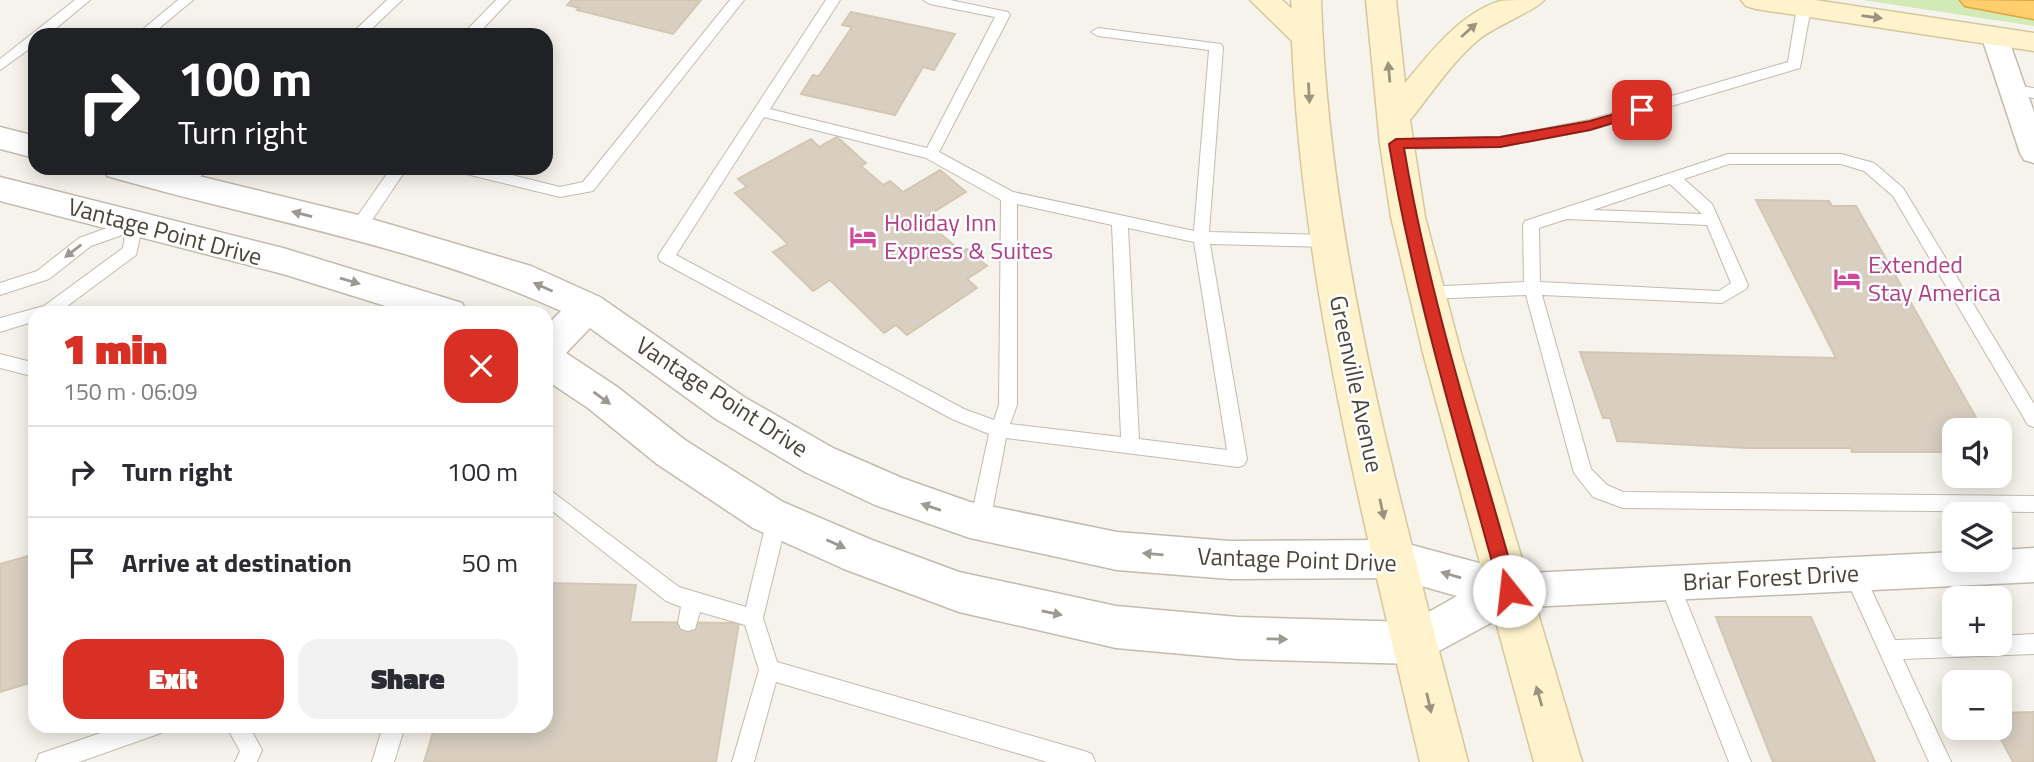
<!DOCTYPE html>
<meta charset="utf-8">
<style>
:root{--surface:#fff;--page:#f2f2f3;--text:#2b2b33;--muted:#7c7c81;--line:#e1e1e2;--accent:#d93025}
body{margin:0;font-family:"Titillium Web",sans-serif;background:var(--page);color:var(--text);height:100vh;display:flex;flex-direction:column;font-size:26px;white-space:nowrap}
*{box-sizing:border-box;margin:0}
p{font-size:23px;color:var(--muted)}
.icon{flex:none;width:38px;height:38px;fill:none;stroke:currentColor;stroke-width:2;stroke-linecap:round;stroke-linejoin:round}
.map{position:relative;flex:1;overflow:hidden}
.drawer{position:absolute;left:28px;top:306px;width:525px;height:427px;display:flex;flex-direction:column;background:var(--surface);border-radius:21px;box-shadow:0 4px 18px #0003}
.drawer>*{flex:none}
.hud{position:absolute;left:28px;top:28px;width:525px;height:147px;border-radius:21px;box-shadow:0 4px 18px #0003;background:#202124;color:#fff;overflow:hidden}
.buttons{position:absolute;left:1942px;top:418px;display:grid;gap:14px}
.buttons a{display:grid;place-items:center;width:70px;height:70px;border-radius:14px;background:var(--surface);box-shadow:0 4px 18px #0003;font-size:35px}
.pin{position:absolute;display:grid;place-items:center;width:60px;height:60px;color:#fff;margin:-30px;border-radius:14px;box-shadow:0 4px 10px #0006}
.me{position:absolute;width:77px;margin:-38px;rotate:344deg;stroke-linejoin:round;filter:drop-shadow(0 0 5px #0008)}
.turn{display:flex;align-items:center;gap:24px;height:147px;padding:0 35px;font-size:32px}
.turn .icon{width:91px;height:91px;stroke-width:2.5}
.turn b{display:block;font-size:49px;line-height:60px}
.round{display:grid;place-items:center;flex:none;width:74px;height:74px;border-radius:21px;background:var(--page)}
.overview{display:flex;align-items:center;justify-content:space-between;height:119px;padding:0 35px}
h1{font-size:42px;font-weight:800;line-height:52px;color:var(--accent)}
.cta{display:flex;gap:14px;margin-top:auto;padding:14px 35px}
.cta a{flex:1;height:80px;border-radius:21px;background:var(--accent);color:#fff;font-size:28px;font-weight:800;line-height:80px;text-align:center}
.cta a+a{background:var(--page);color:var(--text)}
ul{padding:0;list-style:none}
li{display:flex;align-items:center;gap:21px;height:91px;padding:0 35px;border-top:2px solid var(--line)}
li div{flex:1}
li b{display:block;font-size:26px}
li em{font-style:normal}
.map>svg:first-child{display:block}
.green{fill:#d2eab5}
.building{fill:#d8cfc1;stroke:#d3c7b4;stroke-width:2}
.lines{fill:none;stroke-linecap:round;stroke-linejoin:round}
.service-casing{stroke:#c2bbae;stroke-width:2}
.minor-casing{stroke:#c2bbae;stroke-width:3}
.tertiary-casing{stroke:#c2bbae;stroke-width:3}
.secondary-casing{stroke:#d6c79b;stroke-width:3}
.motorway-casing{stroke:#e0a43c;stroke-width:3}
.service{fill:#fff;fill-rule:evenodd}
.minor{fill:#fff;fill-rule:evenodd}
.tertiary{fill:#fff;fill-rule:evenodd}
.secondary{fill:#fff3cd;fill-rule:evenodd}
.motorway{fill:#ffcf6e;fill-rule:evenodd}
.oneway{fill:#9c937c}
.oneway2{fill:#9c9892}
.route{fill:#d93025;stroke:#8d1f18;stroke-width:2}
.labels{text-anchor:middle;stroke-width:5;stroke-linejoin:round;paint-order:stroke}
.hotel-label{font-size:24px;fill:#b23c85;stroke:#fff;text-anchor:start}
.street-label{font-size:24px;fill:#4b4439;stroke:#fff}
</style>
<div class="map">
<svg width="2034" height="762" viewBox="0 0 2034 762">
<rect width="100%" height="100%" fill="#f6f3ec"/>
<path class="green" d="M1863,0H2034V26Z"/>
<path class="building" d="M572,0H701L673,34L577,10L579,8L567,5Z
M851,12L955,34L934,70L923,67L895,115L801,94L813,75L819,76L852,27L842,25Z
M837,137L866,163L861,166L883,185L890,181L903,192L940,170L966,192L929,215L942,227L936,230L962,252L967,249L987,266L967,279L977,288L907,335L896,325L884,333L830,280L813,291L773,252L788,244L735,193L747,187L738,179L811,139L819,147Z
M1756,200L1829,201L1832,206H1856L1983,430H1955V452H1852L1851,448H1747L1617,441L1610,418H1603L1580,352L1836,358Z
M35,554V672L31,673L30,683L0,692V564Z
M546,583L636,585L630,622L739,623L716,762H424L435,726H546Z
M1716,617H1811L1875,762H1773Z
M2034,712V762H2013L1995,728H2000V713Z"/>
<g class="lines">
<defs>
<path id="service" d="M75,0H90L48,35H35V45L0,70V59Z
M178,0H193L151,35H136Z
M387,0H402L365,35H350Z
M496,0H510L477,35H462Z
M730,0H744L593,191L560,197L458,172L455,168H484L560,187L583,182Z
M826,0H840L770,109L927,148L995,17L930,4L923,0H950L1008,12L1010,15L939,152L1013,192L1194,231L1209,50L1098,36L1091,32L1098,28L1221,44L1223,47L1209,232L1328,235L1336,241L1328,247L1210,244L1247,459L1244,465L1238,467L1006,438L990,522L987,528L980,530L973,528L970,522L989,434L952,419L660,261L658,257L660,253ZM764,117L926,158L1001,200L999,405L994,420L964,409L676,255ZM1017,204L1112,225L1121,437L1010,424L1017,405ZM1128,228L1194,242L1227,450L1139,439Z
M1804,3L1811,7L1800,68L1590,130L1500,147L1396,149L1389,144L1396,139L1500,137L1589,120L1788,62L1797,7Z
M2012,85L2034,88V98L2007,93V87Z
M1728,154H1841L1874,163L1903,188L2034,404V427L2028,425L1893,196L1864,171L1841,164H1729L1684,179L1712,204L1748,285L1746,289L1722,303L1542,295L1591,469L1607,485L1623,492L2034,496V512L1623,508L1593,497L1574,473L1526,295L1427,299L1419,293L1427,287L1524,282L1523,225L1525,221ZM1670,184L1702,214L1593,210ZM1567,219L1707,225L1731,283L1719,291L1540,282L1539,228Z
M192,168H210L186,188H176L173,184Z
M391,168H407L364,232H352L350,228L352,224Z
M135,218L143,224L136,255L58,313H35V321L0,332V318L44,306L123,248L125,234L91,246L49,279L0,295V283L37,271L79,238Z
M0,354L35,363V377L0,368Z
M546,487L679,587L746,607L767,519L770,513L777,511L784,513L787,519L763,618L777,662L1084,751L1092,754L1095,762H1047L776,682L754,762H732L759,670L745,625L700,612L695,629L688,631L681,629L678,622L681,607L666,601L546,506Z
M1854,565L1861,568L1895,640L1955,638V644H2000V636L2034,634V654L1903,659L1951,762H1929L1844,574L1847,568Z
M1669,574L1676,577L1679,583L1751,762H1729L1659,583L1662,577Z
M121,726H164L161,733L79,762H36L39,754Z
M226,726H249L262,750L257,762H235L240,751Z
M383,726H405L394,762H372Z"/>
<path id="minor" d="M1994,27L2003,29L2007,35L2034,112V163L2024,160L2020,153L1981,35L1985,29Z
M2034,548V582L1509,608L1496,603L1490,591L1496,579L1509,574L1955,552V560H2000V550Z"/>
<path id="tertiary" d="M0,127L35,136V158L0,149Z
M102,168H166L358,215L531,266L600,297L744,397L833,448L902,478L970,502L1117,532L1230,541L1393,540L1509,571L1524,577L1531,591L1524,605L1415,664L1238,659L1116,648L959,612L844,569L753,528L657,464L588,408L546,380V326L561,311C417,245 259,220 107,176ZM590,328L716,419L805,472L875,505L970,538L1117,570L1230,579L1393,578L1457,596L1411,622L1238,617L1116,606L959,572L872,540L783,502L685,440L616,386L566,353Z
M0,177L283,248L462,303L467,313H408L283,274L0,201Z"/>
<path id="secondary" d="M1250,0H1282L1292,9L1291,0H1321C1329,259 1404,513 1468,762H1420C1365,525 1302,285 1292,41Z
M1366,0H1396L1405,83C1430,53 1460,13 1500,1C1513,0 1530,0 1544,0C1537,10 1493,27 1478,40C1451,63 1432,93 1410,120L1425,217L1461,353L1582,762H1534L1423,353L1391,217L1380,144Z
M1741,0H1815L2034,33V51L1756,9L1746,6Z"/>
<path id="motorway" d="M1960,0L2034,1V19L1965,6Z"/>
</defs>
<use href="#service" class="service-casing"/>
<use href="#minor" class="minor-casing"/>
<use href="#tertiary" class="tertiary-casing"/>
<use href="#secondary" class="secondary-casing"/>
<use href="#motorway" class="motorway-casing"/>
<use href="#service" class="service"/>
<use href="#minor" class="minor"/>
<use href="#tertiary" class="tertiary"/>
<use href="#secondary" class="secondary"/>
<use href="#motorway" class="motorway"/>
</g>
<defs><path id="oneway-solid" d="M-6-.8H1V-3.2L6.5 0L1 3.2V.8H-6Z" transform="scale(1.75)"/></defs>
<g class="oneway">
<use href="#oneway-solid" transform="translate(1872 17) rotate(8)"/>
<use href="#oneway-solid" transform="translate(1469 30) rotate(-42)"/>
<use href="#oneway-solid" transform="translate(1389 72) rotate(-95)"/>
<use href="#oneway-solid" transform="translate(1309 93) rotate(87)"/>
<use href="#oneway-solid" transform="translate(1382 509) rotate(78)"/>
<use href="#oneway-solid" transform="translate(1539 696) rotate(-106)"/>
<use href="#oneway-solid" transform="translate(1429 703) rotate(77)"/>
</g>
<g class="oneway2">
<use href="#oneway-solid" transform="translate(302 214) rotate(-166)"/>
<use href="#oneway-solid" transform="translate(73 251) rotate(142)"/>
<use href="#oneway-solid" transform="translate(350 281) rotate(16)"/>
<use href="#oneway-solid" transform="translate(543 287) rotate(-156)"/>
<use href="#oneway-solid" transform="translate(602 398) rotate(36)"/>
<use href="#oneway-solid" transform="translate(931 507) rotate(-161)"/>
<use href="#oneway-solid" transform="translate(836 544) rotate(24)"/>
<use href="#oneway-solid" transform="translate(1153 554) rotate(-175)"/>
<use href="#oneway-solid" transform="translate(1451 575) rotate(-164)"/>
<use href="#oneway-solid" transform="translate(1052 613) rotate(12)"/>
<use href="#oneway-solid" transform="translate(1277 639) rotate(1)"/>
</g>
<path class="route" d="M1642,106L1648,110L1646,113L1590,130L1500,147L1404,148C1429,298 1477,444 1518,591L1515,597L1509,599L1502,597L1500,591C1460,443 1414,295 1389,144L1396,139L1500,137L1590,121Z"/>
<defs>
<symbol id="hotel-bare" viewBox="-9 -9 18 18"><path d="M-6-4.5h1.5V1H6V5H4.5V3h-9V5H-6ZM-4 0a1.8 1.8 0 1 1 3.6 0ZM.5 0V-2.5h3Q6-2.5 6 0Z" fill="#d1479c" stroke="#fff" stroke-width="2.5" paint-order="stroke"/></symbol>
</defs>
<g fill-rule="evenodd">
<use href="#hotel-bare" x="844" y="218" width="38" height="38"/>
<use href="#hotel-bare" x="1828" y="260" width="38" height="38"/>
</g>
<g class="labels">
<g class="hotel-label">
<text x="884" y="231">Holiday Inn<tspan x="884" dy="28">Express &amp; Suites</tspan></text>
<text x="1868" y="273">Extended<tspan x="1868" dy="28">Stay America</tspan></text>
</g>
<g class="street-label">
<text transform="translate(165 232) rotate(15)" y="8">Vantage Point Drive</text>
<text transform="translate(1356 384) rotate(78)" y="8">Greenville Avenue</text>
<text transform="translate(722 397) rotate(33)" y="8">Vantage Point Drive</text>
<text transform="translate(1297 560) rotate(2)" y="8">Vantage Point Drive</text>
<text transform="translate(1771 578) rotate(-3)" y="8">Briar Forest Drive</text>
</g>
</g>
</svg>
<div class="buttons">
<a><svg class="icon" aria-label="sound" viewBox="0 0 24 24"><path d="M4 9h4l5-4v14l-5-4H4zM17 9q2 3 0 6"/></svg></a>
<a><svg class="icon" aria-label="layers" viewBox="0 0 24 24"><path d="M12 4l9 5-9 5-9-5zM3 14l9 5 9-5"/></svg></a>
<a>+</a>
<a>−</a>
</div>
<div class="pin" style="left:1642px;top:110px;background:#d93025"><svg class="icon" aria-label="arrive" viewBox="0 0 24 24"><path d="M6 21V4h12l-3 4 3 4H6"/></svg></div>
<svg class="me" style="left:1509px;top:591px" viewBox="-20 -20 40 40"><circle r="19" fill="#fff"/><path d="M0-13L10 11 0 6-10 11z" fill="#d93025"/></svg>
<div class="hud">
<div class="turn"><svg class="icon" aria-label="right" viewBox="0 0 24 24"><path d="M7 20v-9h11M14 6l5 5-5 5"/></svg><div><b>100 m</b>Turn right</div></div>
</div>
<section class="drawer">
<div class="overview"><div><h1>1 min</h1><p>150 m · 06:09</p></div><a class="round" style="background:#d93025;color:#fff"><svg class="icon" aria-label="close" viewBox="0 0 24 24"><path d="M6 6l12 12M18 6L6 18"/></svg></a></div>
<ul>
<li><svg class="icon" aria-label="right" viewBox="0 0 24 24"><path d="M7 20v-9h11M14 6l5 5-5 5"/></svg><div><b>Turn right</b></div><em>100 m</em></li>
<li><svg class="icon" aria-label="arrive" viewBox="0 0 24 24"><path d="M6 21V4h12l-3 4 3 4H6"/></svg><div><b>Arrive at destination</b></div><em>50 m</em></li>
</ul>
<div class="cta"><a>Exit</a><a>Share</a></div>
</section>
</div>
